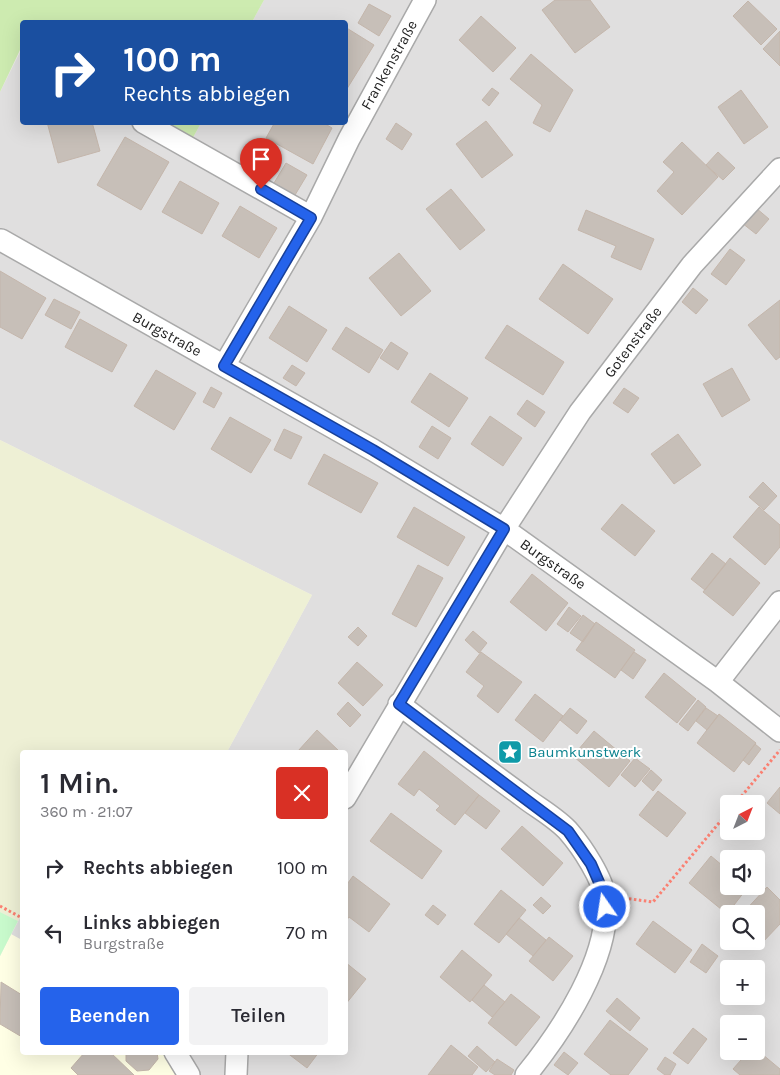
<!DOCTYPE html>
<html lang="de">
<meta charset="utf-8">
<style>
:root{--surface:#fff;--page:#f2f2f3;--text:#2b2b33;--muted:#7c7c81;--accent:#2563eb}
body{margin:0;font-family:Karla,sans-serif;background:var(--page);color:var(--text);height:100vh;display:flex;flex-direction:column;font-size:19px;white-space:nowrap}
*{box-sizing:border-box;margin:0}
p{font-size:16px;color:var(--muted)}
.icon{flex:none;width:28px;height:28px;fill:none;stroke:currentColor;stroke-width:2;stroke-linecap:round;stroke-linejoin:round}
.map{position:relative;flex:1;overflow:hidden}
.side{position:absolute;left:20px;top:750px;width:328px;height:305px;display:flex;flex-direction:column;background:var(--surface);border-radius:5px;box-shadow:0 5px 20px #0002}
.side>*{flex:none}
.top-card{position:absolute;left:20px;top:20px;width:328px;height:105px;border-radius:5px;box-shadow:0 5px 20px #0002;background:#1a4fa0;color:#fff;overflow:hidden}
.needle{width:32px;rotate:42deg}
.buttons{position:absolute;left:720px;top:795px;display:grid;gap:10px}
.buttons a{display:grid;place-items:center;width:45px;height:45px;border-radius:5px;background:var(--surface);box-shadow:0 5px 20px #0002;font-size:25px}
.pin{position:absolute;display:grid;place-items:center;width:42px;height:42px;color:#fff;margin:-51px -21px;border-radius:50% 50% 50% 0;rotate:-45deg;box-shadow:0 0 5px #0007}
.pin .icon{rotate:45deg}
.me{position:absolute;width:55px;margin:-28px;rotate:347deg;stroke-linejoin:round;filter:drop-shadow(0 0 4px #0008)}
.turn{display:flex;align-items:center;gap:18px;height:105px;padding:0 20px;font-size:22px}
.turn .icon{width:65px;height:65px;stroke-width:2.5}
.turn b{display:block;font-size:35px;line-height:42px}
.round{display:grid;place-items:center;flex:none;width:52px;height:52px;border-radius:5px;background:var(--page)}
.headline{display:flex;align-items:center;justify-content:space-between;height:85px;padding:0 20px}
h1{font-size:30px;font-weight:600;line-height:38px}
.primary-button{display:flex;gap:10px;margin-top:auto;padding:10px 20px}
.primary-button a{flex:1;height:58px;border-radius:5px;background:var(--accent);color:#fff;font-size:20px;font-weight:600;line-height:58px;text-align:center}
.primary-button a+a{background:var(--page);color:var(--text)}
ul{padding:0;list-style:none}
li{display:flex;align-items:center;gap:15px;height:65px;padding:0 20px}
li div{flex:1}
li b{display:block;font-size:19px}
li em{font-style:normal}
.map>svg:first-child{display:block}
.residential{fill:#e0dfdf;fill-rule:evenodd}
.education{fill:#ffffe5}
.farmland{fill:#eef0d5}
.grass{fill:#cdebb0}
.park{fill:#c8facc}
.building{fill:#c7bfb8;stroke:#c4b6ab}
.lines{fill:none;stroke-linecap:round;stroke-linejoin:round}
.minor-casing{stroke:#a9a9a9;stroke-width:24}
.path{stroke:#fa8072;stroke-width:3;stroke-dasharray:2.5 2.5;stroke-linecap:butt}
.minor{stroke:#fff;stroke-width:21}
.route-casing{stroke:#184099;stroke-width:12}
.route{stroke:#2563eb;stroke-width:9}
.labels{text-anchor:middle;stroke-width:4;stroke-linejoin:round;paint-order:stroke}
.street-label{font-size:15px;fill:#222;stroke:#fff}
.culture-label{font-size:15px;fill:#0d838f;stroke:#fff;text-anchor:start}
</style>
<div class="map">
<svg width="780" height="1075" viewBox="0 0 780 1075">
<rect width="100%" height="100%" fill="#f2efe9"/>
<path class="residential" d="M264,0H780V1075H0V956L22,914V1052H345V752H227L312,595L0,440V92L21,50L22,51V122L152,123L190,143L201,123L345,122V22H252ZM729,804H756V831H729ZM729,859H756V886H729ZM729,914H756V941H729ZM729,969H756V996H729ZM729,1024H756V1051H729Z"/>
<path class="education" d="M11,934L22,940V1052L168,1053L181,1075H0V956Z"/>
<path class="farmland" d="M0,440L312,595L227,752H22V914L18,921L0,912Z"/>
<path class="grass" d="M0,0H264L252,22H22V51L20,50L0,92Z
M152,123H201L190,143Z"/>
<path class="park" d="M0,912L18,921L0,956Z"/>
<path class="building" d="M555,0H590L610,27L575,53L542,10Z
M748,1L777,29L761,45L733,16Z
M369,4L391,16L379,36L358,23Z
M481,16L516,48L493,72L459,40Z
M345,27L374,45L345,92Z
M780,31V66L763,49Z
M531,54L573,90L550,132L533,123L542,105L510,79Z
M492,88L499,93L489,106L482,100Z
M741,90L768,127L744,144L718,107Z
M486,121L513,155L482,178L456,144Z
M47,122H92L100,151L58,163Z
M275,122H322L332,128L313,164L266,138Z
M396,123L412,134L402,150L386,139Z
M125,137L169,162L141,210L97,185Z
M682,142L718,177L682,215L657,191L674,172L663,162Z
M718,152L735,168L723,180L706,165Z
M286,163L307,175L292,200L271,188Z
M180,181L219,203L202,234L162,212Z
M451,189L485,230L460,250L426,209Z
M240,206L277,228L259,258L222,236Z
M756,208L769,219L756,234L742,223Z
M586,210L654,239L641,270L611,257L616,246L578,230Z
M730,249L745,260L726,285L711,274Z
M399,253L431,291L401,316L369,278Z
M563,264L613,299L588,334L539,299Z
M0,271L46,298L22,339L0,327Z
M693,288L708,300L696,314L682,302Z
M54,299L80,312L71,329L45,315Z
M780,300V357L776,360L748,325Z
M289,306L327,330L307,362L269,338Z
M80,319L127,345L112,372L65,347Z
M507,325L564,362L543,395L485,358Z
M346,327L383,350L369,373L332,349Z
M391,342L408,353L398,370L380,358Z
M292,365L305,373L296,386L283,378Z
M732,368L750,400L722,417L703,384Z
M156,370L196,393L174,430L134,406Z
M430,373L468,398L449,427L411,402Z
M211,387L222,393L214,408L203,402Z
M624,388L639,398L628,413L613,403Z
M527,400L545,412L535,427L517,414Z
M490,416L522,438L503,466L471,444Z
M230,417L271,440L251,473L211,449Z
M432,426L451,438L438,459L419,447Z
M284,429L302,437L291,459L274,450Z
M678,434L701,465L674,484L651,454Z
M324,454L378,483L361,513L308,484Z
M763,482L777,496L764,510L749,497Z
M622,504L655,531L635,556L601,529Z
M414,507L465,537L448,566L397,537Z
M759,507L780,525V547L765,565L733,537Z
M712,553L726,564L705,590L691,579Z
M730,558L760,583L733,616L703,592Z
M418,565L443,578L416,627L392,614Z
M532,574L568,603L546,631L510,602Z
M569,607L581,616L568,632L557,624Z
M583,615L595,624L583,642L570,633Z
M596,622L635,650L615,678L576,650Z
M358,627L367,636L358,646L348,637Z
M473,631L487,643L479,653L465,640Z
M481,652L522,682L498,713L477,696L484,686L466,672Z
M634,652L646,660L633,679L621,670Z
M357,662L383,685L363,706L338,683Z
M664,673L696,699L677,723L645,697Z
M535,694L563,716L543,742L515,720Z
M698,700L706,707L688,731L679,724Z
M348,702L361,715L350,727L337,714Z
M570,708L587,721L577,734L560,720Z
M706,708L718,716L707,730L696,721Z
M719,714L756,743L734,772L697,743Z
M317,730L340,752H300L298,751Z
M594,731L630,761L609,787L573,756Z
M755,744L761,749L749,765L743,760Z
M424,751L479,795L455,825L436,810L440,806L419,789L414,796L398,784Z
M635,758L650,769L635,787L621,775Z
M651,770L662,780L653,791L642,781Z
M780,787V814L767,803Z
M658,791L686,813L667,837L639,815Z
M479,795L500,811L486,829L465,813Z
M391,813L442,851L422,879L370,841Z
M522,826L563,863L543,886L501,849Z
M711,856L729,871V886L748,887L727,914L689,883Z
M353,876L390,904L369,932L349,917L345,922V887Z
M767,887L780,900V924L761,944L756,939V914H742Z
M501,890L526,910L499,943L474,924Z
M541,897L551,906L543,914L533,905Z
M433,905L446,915L438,925L425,915Z
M519,918L546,940L533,956L506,934Z
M653,921L692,950L675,973L636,944Z
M549,937L573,956L553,981L529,961Z
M702,944L718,956L706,973L690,962Z
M462,950L492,975L470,1002L440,977Z
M345,962L366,979L345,1005Z
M1,982L22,995V1037L0,1024Z
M484,985L505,1002L492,1017L472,1000Z
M511,994L540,1017L516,1046L488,1023Z
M617,998L640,1018L630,1031L606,1011Z
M610,1020L648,1049L628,1075H611L584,1054Z
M693,1028L707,1039L688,1064L673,1053Z
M451,1045L478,1067L472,1075H428Z
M477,1046L495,1062L486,1072L468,1056Z
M756,1049L780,1069V1075H740L733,1069L749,1051H756Z
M85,1052H110L134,1075H78L71,1068Z
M126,1052H157L158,1059L149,1070L137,1071L126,1061Z
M286,1052H319L307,1068Z
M564,1052L578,1063L568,1075L554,1065Z
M665,1057L676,1064L670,1075H665L657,1069Z
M497,1059L514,1070L511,1075H495L489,1071Z"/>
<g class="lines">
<defs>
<path id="minor" d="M143,122L311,217
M1,240L373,450L504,529L718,682L780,731
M224,366L311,217L349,139L425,0
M718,682L780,602
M399,704C439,735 480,765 521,795C536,807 557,818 569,832C582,847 603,879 605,898C612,956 561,1032 526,1075
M345,798L504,529L580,412L692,265L780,169
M175,1052L189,1075
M236,1075L237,1052"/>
</defs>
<use href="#minor" class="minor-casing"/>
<path class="path" d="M735,804L780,750
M624,898L653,902L729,811
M0,906L22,918"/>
<use href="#minor" class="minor"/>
</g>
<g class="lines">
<defs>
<path id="route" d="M261,189L311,218L224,366L373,450L504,529L399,704L568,831L591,864L605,896V907"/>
</defs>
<use href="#route" class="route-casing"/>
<use href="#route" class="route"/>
</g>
<defs>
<symbol id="sight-square" viewBox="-11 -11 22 22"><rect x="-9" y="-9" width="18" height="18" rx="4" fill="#0f9aa8" stroke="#fff"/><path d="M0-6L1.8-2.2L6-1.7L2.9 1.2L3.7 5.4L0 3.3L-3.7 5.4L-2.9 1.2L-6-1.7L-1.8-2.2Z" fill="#fff"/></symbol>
</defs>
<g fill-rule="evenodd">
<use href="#sight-square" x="496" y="738" width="28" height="28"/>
</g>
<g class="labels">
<g class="street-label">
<text transform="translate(389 65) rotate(-61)" y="5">Frankenstraße</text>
<text transform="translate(167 334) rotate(29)" y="5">Burgstraße</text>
<text transform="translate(633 342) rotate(-53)" y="5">Gotenstraße</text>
<text transform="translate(553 564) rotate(35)" y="5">Burgstraße</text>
</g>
<g class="culture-label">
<text x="528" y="757">Baumkunstwerk</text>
</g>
</g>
</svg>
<div class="buttons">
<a><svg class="needle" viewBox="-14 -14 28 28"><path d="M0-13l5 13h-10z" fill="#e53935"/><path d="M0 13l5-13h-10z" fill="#7c7c81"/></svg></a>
<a><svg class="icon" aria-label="sound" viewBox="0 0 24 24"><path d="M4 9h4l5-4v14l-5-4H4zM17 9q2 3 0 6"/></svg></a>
<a><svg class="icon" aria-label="search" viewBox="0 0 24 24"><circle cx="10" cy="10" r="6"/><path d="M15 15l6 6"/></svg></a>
<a>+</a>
<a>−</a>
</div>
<div class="pin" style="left:261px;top:189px;background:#d93025"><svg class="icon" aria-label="arrive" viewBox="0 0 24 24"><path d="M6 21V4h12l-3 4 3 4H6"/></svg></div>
<svg class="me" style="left:605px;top:907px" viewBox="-20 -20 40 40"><circle r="17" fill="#2563eb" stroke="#fff" stroke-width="3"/><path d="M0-11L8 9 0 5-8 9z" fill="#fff"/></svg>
<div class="top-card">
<div class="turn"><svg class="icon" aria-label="right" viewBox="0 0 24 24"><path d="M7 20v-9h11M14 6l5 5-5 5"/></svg><div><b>100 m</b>Rechts abbiegen</div></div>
</div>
<section class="side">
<div class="headline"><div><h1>1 Min.</h1><p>360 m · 21:07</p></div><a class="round" style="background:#d93025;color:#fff"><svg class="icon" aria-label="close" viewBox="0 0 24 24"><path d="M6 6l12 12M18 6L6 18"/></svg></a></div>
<ul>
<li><svg class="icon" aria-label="right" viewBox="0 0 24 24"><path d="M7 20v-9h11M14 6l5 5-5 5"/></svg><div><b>Rechts abbiegen</b></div><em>100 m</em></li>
<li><svg class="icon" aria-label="left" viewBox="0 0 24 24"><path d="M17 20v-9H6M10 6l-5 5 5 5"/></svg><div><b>Links abbiegen</b><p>Burgstraße</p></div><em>70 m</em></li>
</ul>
<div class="primary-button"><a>Beenden</a><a>Teilen</a></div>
</section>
</div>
